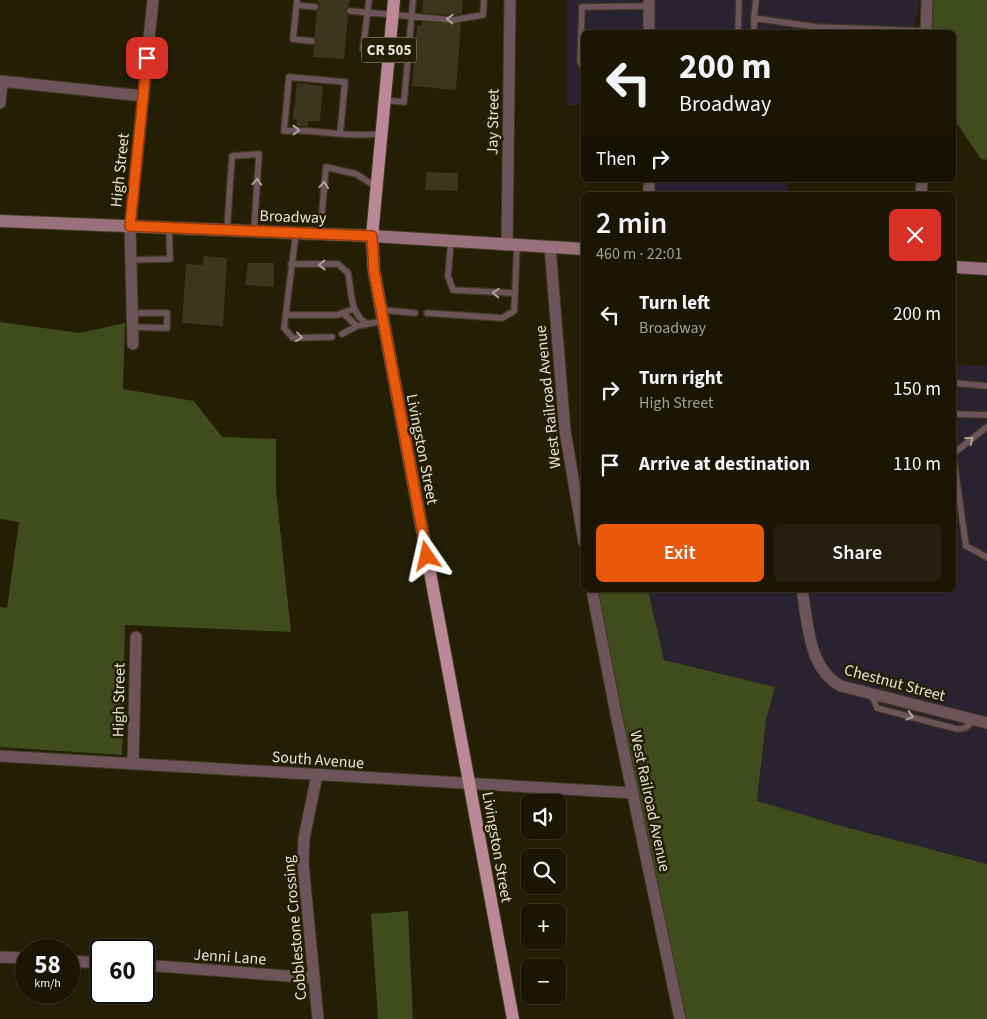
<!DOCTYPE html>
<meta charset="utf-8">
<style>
:root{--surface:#1b1604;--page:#241f0e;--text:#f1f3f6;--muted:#a09f9a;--line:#393526;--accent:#ea580c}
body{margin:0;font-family:"Source Sans 3",sans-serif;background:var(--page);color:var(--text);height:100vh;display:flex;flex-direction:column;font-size:19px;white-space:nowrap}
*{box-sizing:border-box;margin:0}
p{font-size:16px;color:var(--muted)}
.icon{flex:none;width:28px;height:28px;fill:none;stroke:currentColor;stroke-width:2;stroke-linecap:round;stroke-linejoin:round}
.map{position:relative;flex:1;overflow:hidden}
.sheet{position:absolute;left:581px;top:192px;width:375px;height:400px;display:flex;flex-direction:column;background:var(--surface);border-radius:8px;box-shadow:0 1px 4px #0004,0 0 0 1px var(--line)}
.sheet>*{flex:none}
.guide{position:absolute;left:581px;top:30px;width:375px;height:152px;border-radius:8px;box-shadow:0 1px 4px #0004,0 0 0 1px var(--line);background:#1b1604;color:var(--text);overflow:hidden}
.buttons{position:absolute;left:521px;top:794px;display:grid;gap:10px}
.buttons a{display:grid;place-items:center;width:45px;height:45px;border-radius:8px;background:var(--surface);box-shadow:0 1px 4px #0004,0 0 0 1px var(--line);font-size:25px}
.speed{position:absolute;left:15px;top:939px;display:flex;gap:10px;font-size:25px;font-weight:700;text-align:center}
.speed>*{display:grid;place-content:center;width:65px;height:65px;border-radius:50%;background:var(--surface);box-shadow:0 1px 4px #0004,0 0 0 1px var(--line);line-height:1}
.speed small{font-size:12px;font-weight:400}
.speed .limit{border:2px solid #111;border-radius:8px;background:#fff;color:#111}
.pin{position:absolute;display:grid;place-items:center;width:42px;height:42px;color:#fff;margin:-21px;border-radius:10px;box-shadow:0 2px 8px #0006}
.me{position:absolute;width:55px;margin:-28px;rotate:349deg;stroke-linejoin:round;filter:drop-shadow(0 0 4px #0008)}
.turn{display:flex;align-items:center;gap:18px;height:105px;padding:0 15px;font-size:22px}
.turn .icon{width:65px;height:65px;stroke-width:2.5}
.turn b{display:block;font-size:35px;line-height:42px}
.then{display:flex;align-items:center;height:48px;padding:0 15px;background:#0003;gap:10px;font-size:19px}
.round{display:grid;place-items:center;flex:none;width:52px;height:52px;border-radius:8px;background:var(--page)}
.head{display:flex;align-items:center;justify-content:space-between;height:85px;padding:0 15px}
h1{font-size:30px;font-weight:600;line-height:38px}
.action{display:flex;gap:10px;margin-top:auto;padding:10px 15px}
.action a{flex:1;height:58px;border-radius:8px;background:var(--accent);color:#fff;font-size:20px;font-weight:600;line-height:58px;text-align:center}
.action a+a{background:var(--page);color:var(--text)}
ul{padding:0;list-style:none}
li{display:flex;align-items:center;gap:15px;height:75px;padding:0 15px}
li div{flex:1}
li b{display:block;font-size:19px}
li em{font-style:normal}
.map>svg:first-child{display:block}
.industrial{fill:#292231}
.green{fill:#404c1b}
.building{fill:#3c361c}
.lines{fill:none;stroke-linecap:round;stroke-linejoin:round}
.lane-casing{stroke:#3f3922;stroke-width:8}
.street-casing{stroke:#3f3922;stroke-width:13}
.secondary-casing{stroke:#3f3922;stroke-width:14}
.primary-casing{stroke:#3f3922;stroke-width:14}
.lane{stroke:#6c545a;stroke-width:5.5}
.street{stroke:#6c545a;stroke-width:11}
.secondary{stroke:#98717c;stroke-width:12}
.primary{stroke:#ba8896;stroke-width:12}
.oneway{stroke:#afa29c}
.route-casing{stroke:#983908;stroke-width:12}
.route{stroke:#ea580c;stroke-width:9}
.labels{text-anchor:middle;stroke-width:5;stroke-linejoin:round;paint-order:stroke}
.shield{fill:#241e05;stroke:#aba694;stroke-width:1}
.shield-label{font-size:15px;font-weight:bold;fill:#e5e1d2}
.street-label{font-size:16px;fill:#e5e1d2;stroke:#241e05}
</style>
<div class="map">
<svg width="987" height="1019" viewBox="0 0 987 1019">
<rect width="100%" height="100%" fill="#241e05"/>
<path class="industrial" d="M567,0H920L913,32H584V105H567Z
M649,180H788V195H649Z
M954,364L987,366V864L845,827L757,801L766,720L775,687L664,660L648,590H954Z"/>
<path class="green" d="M921,0H987V160L981,159L954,119V32H923Z
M0,322L80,333L125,323L123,389L194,401L222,437L276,439V490L291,632L125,625L122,755L0,747V607L7,608L19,522L0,519Z
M593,590H648L664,660L775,687L766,720L757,801L845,827L987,864V1019H678Z
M408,911L413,1019H378L371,914Z"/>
<path class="building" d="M318,0H350L349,6L345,11L348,15L344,59L313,57L314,45L317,41L314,37L317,11L320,7Z
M423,0H463L462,14L453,15L422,13Z
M422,22L461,23L456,90L412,86L417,25L421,26Z
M297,83L323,86L320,121H308V126H296L297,120L293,119Z
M426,172L458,173V191L425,190Z
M204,256L227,258L223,326L182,323L186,264L203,265Z
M248,263H274V287L245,285Z"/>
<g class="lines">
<defs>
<path id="lane" d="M297,0L293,39L312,41
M756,0L754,18L816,27L926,31
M297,5L315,7
M350,11L453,20L483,15L484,0
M738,32L739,0
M754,32V18
M363,49L369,0
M584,69L580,61L582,7L649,6
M384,100L404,102L413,0
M340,134L345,82L289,77L284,131C304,129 322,133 341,134C354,135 368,135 381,134
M227,230L232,156L259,154L254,231
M296,233L284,328L293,338L332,337
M320,234L326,167L356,174L375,186
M451,241L448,276L453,290L515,293L517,245
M131,260L170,259L169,228
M291,264H338L348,273C352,292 349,314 368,324
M382,310L415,313
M132,313H167V328L132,327
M343,313L357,326
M427,313L502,318L514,311L515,293
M286,315H337L353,309
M342,334L357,326L383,321
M954,383L987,386
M954,414L987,415
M954,453L987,427
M954,461L966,546L987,557
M871,694L877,708L957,729C965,729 969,727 972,719"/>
<path id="street" d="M649,0V32
M926,32L927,0
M0,81L143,96
M0,103L2,82
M649,180V195
M921,195L922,180
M507,245L510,0
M550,247L565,431L584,542
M133,344L130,226L153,0
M592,590L616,714L680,1019
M802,590C808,622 808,669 841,686L987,723
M0,756L633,793
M133,763L136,637
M317,775L304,838L303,863L318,1019
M0,957L26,958
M69,961L101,963
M144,965L314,978"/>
<path id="secondary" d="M0,221L372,236L584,249
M954,267L987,269"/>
<path id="primary" d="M394,0L372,236L374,271L513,1019"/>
</defs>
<use href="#lane" class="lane-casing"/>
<use href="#street" class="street-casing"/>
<use href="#secondary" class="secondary-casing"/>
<use href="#primary" class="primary-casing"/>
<use href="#lane" class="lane"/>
<use href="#street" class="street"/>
<use href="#secondary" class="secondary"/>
<use href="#primary" class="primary"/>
</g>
<defs><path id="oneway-chevron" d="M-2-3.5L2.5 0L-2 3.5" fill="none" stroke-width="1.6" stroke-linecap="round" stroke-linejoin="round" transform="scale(1.25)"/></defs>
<g class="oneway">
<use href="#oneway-chevron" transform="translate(450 19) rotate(-178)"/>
<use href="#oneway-chevron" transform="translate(296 130) rotate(-1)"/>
<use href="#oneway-chevron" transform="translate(257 182) rotate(-86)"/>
<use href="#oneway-chevron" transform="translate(324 185) rotate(-84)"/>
<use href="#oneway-chevron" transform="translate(322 265) rotate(179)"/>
<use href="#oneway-chevron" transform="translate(496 293) rotate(-178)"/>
<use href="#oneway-chevron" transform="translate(299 337) rotate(7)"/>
<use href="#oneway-chevron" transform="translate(970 440) rotate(-38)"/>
<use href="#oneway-chevron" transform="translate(910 716) rotate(15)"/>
</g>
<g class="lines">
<defs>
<path id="route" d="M147,58L130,226L372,236L374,271L427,556"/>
</defs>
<use href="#route" class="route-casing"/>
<use href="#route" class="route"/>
</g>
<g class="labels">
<rect class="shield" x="361.5" y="37.5" width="55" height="25" rx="4"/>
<g class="shield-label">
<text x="389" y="55">CR 505</text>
</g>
<g class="street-label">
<text transform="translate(492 122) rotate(-89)" y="6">Jay Street</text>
<text transform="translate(119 170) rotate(-84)" y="6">High Street</text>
<text transform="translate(293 216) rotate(2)" y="6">Broadway</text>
<text transform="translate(547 397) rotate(-96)" y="6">West Railroad Avenue</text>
<text transform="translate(423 449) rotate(79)" y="6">Livingston Street</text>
<text transform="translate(895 682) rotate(15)" y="6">Chestnut Street</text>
<text transform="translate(118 700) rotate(-89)" y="6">High Street</text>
<text transform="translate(318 759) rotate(4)" y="6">South Avenue</text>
<text transform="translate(651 801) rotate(78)" y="6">West Railroad Avenue</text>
<text transform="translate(498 847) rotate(80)" y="6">Livingston Street</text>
<text transform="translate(294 928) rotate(-95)" y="6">Cobblestone Crossing</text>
<text transform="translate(230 956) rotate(4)" y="6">Jenni Lane</text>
</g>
</g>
</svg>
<div class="buttons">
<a><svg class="icon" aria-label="sound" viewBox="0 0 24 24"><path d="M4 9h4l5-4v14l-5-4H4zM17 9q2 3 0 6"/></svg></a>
<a><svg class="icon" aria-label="search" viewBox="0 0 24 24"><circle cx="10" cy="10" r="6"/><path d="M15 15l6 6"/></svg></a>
<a>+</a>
<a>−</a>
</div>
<div class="speed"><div>58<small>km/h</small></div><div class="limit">60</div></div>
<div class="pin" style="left:147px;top:58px;background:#d93025"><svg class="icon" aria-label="arrive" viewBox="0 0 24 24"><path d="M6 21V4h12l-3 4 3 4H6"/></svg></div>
<svg class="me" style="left:427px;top:556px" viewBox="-20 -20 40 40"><path d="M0-17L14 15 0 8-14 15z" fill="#ea580c" stroke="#fff" stroke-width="4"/></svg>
<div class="guide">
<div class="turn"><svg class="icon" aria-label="left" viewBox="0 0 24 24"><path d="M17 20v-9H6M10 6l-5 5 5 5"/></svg><div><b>200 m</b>Broadway</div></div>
<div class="then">Then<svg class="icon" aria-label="right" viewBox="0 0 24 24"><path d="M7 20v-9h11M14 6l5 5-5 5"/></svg></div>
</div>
<section class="sheet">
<div class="head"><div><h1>2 min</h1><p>460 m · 22:01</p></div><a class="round" style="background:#d93025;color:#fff"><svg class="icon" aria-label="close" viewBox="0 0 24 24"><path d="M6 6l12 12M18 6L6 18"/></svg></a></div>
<ul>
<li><svg class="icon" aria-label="left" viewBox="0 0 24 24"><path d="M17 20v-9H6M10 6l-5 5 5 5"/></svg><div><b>Turn left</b><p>Broadway</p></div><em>200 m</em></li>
<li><svg class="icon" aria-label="right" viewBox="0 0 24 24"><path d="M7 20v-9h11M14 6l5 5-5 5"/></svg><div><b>Turn right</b><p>High Street</p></div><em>150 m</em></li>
<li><svg class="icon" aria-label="arrive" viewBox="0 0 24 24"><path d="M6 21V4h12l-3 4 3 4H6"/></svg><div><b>Arrive at destination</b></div><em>110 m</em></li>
</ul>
<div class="action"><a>Exit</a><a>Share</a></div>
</section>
</div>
